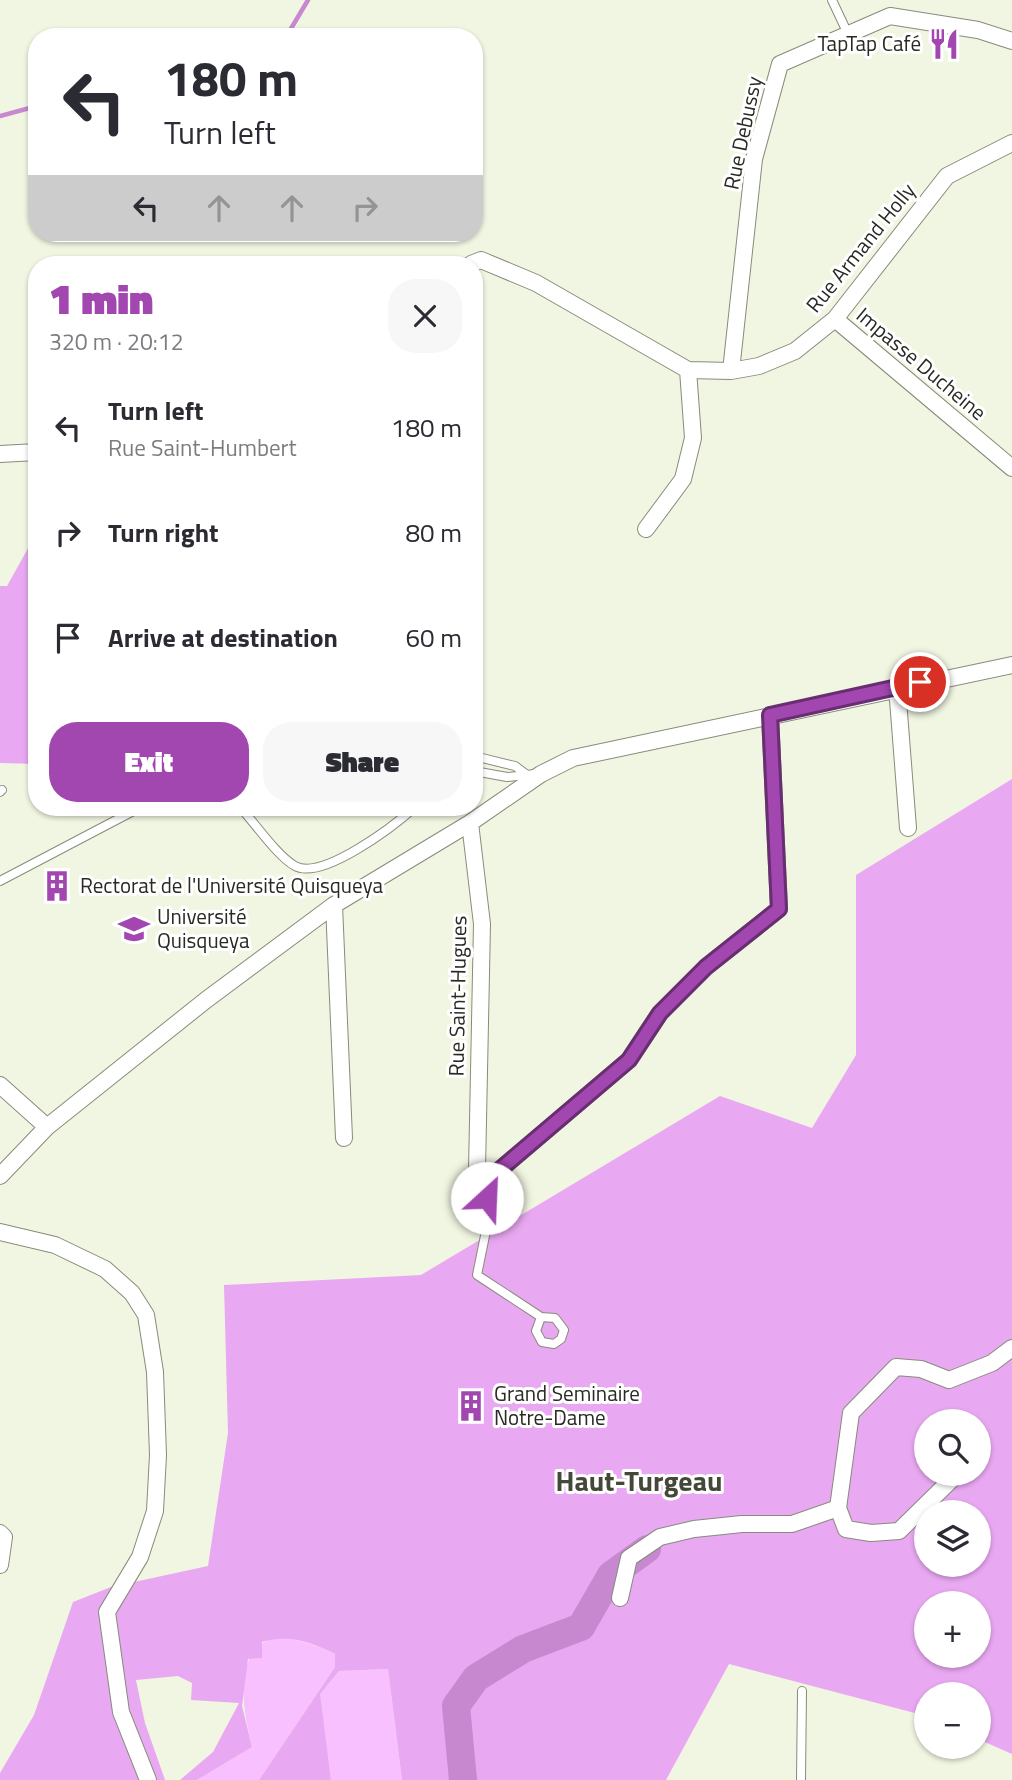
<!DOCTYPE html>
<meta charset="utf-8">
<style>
:root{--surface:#fff;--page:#f7f7f7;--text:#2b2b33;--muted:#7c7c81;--accent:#a246b0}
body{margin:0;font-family:"Titillium Web",sans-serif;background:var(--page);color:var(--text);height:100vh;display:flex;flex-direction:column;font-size:26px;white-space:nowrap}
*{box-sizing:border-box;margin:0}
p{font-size:23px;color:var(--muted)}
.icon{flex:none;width:38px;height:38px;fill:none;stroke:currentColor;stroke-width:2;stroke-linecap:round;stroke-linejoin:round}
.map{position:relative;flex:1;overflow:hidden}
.sheet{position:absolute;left:28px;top:256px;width:455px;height:560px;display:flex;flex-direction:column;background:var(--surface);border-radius:28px;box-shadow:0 2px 5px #0004}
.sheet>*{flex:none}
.top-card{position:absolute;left:28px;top:28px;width:455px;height:214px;border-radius:28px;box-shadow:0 2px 5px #0004;background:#fff;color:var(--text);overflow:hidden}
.buttons{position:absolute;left:914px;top:1409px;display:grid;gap:14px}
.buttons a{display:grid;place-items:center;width:77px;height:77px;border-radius:50%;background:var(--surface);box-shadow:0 2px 5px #0004;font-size:35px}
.pin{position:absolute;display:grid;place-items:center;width:60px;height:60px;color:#fff;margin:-30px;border:4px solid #fff;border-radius:50%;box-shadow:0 2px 7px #0007}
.me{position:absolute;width:77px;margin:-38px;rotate:25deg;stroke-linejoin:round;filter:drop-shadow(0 0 5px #0008)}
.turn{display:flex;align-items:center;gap:24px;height:147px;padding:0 21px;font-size:32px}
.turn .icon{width:91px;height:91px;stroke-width:2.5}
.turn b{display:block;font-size:49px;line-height:60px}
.lanes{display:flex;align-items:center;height:66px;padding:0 21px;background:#0003;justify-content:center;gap:35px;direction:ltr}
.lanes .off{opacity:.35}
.round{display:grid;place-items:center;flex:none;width:74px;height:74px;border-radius:28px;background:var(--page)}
.summary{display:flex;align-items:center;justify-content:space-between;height:119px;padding:0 21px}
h1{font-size:42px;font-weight:800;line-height:52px;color:var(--accent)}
.cta{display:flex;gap:14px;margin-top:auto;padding:14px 21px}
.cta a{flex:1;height:80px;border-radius:28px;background:var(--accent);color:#fff;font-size:28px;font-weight:800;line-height:80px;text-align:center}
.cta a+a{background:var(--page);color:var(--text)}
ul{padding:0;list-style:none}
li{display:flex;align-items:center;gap:21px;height:105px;padding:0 21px}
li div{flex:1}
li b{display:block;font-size:26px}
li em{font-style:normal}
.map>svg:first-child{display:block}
.green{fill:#f8c0ff}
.forest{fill:#e9a8f2;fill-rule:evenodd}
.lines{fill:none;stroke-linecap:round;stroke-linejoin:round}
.stream{stroke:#c788d0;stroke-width:4.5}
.river{stroke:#c788d0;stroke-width:28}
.lane-casing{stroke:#878c7a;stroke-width:10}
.street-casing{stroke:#878c7a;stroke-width:18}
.lane{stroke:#fff;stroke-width:8}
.street{stroke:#fff;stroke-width:16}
.route-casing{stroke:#692e72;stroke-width:18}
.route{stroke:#a246b0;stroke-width:12}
.labels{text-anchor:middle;stroke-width:6;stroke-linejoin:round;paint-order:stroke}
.poi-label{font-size:21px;fill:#282a23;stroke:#fff;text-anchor:start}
.street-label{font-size:21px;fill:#282a23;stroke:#fff}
.district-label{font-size:28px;font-weight:bold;fill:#444838;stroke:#fff}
</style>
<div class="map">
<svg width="1012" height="1780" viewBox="0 0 1012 1780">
<rect width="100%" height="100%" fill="#f1f6e2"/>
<path class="green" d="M274,1638C297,1638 314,1644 335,1654V1667L259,1780H197L252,1747C244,1714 230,1651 274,1638Z
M388,1669L402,1780H331L319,1694L339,1671Z"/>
<path class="forest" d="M37,532V764L0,763V586H7Z
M1012,779V1754L978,1739V1694H926V1716L729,1664L666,1780H402L388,1669L339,1671L320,1694L331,1780H259L335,1667V1654C310,1642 289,1634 262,1642V1658L248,1659L242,1706L252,1747L197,1780H180L213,1752L239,1703L191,1700L192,1683L178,1676L136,1680L145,1723L165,1780H0V1773L34,1715L73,1602L111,1587L208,1566L228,1433L224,1285L421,1275L720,1096L812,1128L856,1055V875ZM926,1421H978V1474H926ZM926,1512H978V1564H926ZM926,1603H978V1656H926Z"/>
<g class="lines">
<path class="stream" d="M286,37L308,0
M0,116L37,106"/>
<path class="river" d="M463,1780L456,1706L476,1678L523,1649L581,1627L611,1575L647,1549"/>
<defs>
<path id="lane" d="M832,0L848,34
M474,756L515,766L527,775L534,774
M474,771L507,777L527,775
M0,792L2,790
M240,807C254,822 277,856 295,866C322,881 394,826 415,807
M0,881L141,807
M490,1178L487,1198L489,1216L477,1275L541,1317L536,1331L542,1342L554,1344L561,1339L564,1330L555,1318L541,1317
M801,1780L802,1691"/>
<path id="street" d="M471,264L481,260L536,283L688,370L731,371L759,366L795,351L835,319L947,176L1012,143
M835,319L1012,468
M731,371L754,159L780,64L890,16L978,30L1012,41
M0,454L37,452
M646,529L683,479L693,438L688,370
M897,687L908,828
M470,823L482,924L477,1170L490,1178L629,1060L660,1013L706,967L779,909L770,715
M334,905L344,1138
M0,1085L47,1127
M0,1176L47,1127L206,1000L334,905L470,823L541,774L573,758L1012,665
M0,1232L55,1245L105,1269L132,1293L146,1315L155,1372L158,1455L155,1511L140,1557L107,1612L121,1712L148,1780
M954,1477L899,1531L871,1533L846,1529L838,1508L851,1413L896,1367L921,1369L949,1380L992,1363L1012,1348
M0,1533L4,1537L0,1565
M620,1598L629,1558L660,1537L694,1529L742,1524H792L838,1508"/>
</defs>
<use href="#lane" class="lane-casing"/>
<use href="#street" class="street-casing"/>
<use href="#lane" class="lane"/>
<use href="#street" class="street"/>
</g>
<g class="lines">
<defs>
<path id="route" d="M487,1198L490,1178L629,1060L660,1013L706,967L779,909L770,715L920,682"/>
</defs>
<use href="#route" class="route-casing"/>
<use href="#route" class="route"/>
</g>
<defs>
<symbol id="restaurant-bare" viewBox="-9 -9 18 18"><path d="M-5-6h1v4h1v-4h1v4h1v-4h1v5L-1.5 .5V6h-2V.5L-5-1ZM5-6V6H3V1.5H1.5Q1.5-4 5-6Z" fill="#a246b0" stroke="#fff" stroke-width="2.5" paint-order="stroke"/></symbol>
<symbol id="building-bare" viewBox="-9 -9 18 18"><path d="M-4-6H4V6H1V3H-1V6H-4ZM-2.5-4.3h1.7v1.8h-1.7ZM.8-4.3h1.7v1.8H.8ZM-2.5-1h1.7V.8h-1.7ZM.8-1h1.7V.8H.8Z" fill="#a246b0" stroke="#fff" stroke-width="2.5" paint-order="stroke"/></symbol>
<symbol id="university-bare" viewBox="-9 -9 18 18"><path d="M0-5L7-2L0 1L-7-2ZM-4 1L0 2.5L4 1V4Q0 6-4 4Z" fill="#a246b0" stroke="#fff" stroke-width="2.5" paint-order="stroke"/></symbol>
</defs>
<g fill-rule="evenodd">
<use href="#restaurant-bare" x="922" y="22" width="44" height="44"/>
<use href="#building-bare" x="35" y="864" width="44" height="44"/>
<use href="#university-bare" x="112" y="907" width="44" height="44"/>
<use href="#building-bare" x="449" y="1384" width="44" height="44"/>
</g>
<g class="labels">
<g class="poi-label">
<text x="921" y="51" text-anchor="end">TapTap Café</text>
<text x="80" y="893">Rectorat de l'Université Quisqueya</text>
<text x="157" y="924">Université<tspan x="157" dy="24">Quisqueya</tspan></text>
<text x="494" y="1401">Grand Seminaire<tspan x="494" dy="24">Notre-Dame</tspan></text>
</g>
<g class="street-label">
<text transform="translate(743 133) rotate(-78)" y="7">Rue Debussy</text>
<text transform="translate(861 248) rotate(-51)" y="7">Rue Armand Holly</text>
<text transform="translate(921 364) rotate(40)" y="7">Impasse Ducheine</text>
<text transform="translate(458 996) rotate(-89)" y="7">Rue Saint-Hugues</text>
</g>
<g class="district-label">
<text x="639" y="1491">Haut-Turgeau</text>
</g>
</g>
</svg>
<div class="buttons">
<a><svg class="icon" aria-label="search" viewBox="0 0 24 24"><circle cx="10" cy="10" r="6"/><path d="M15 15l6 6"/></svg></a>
<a><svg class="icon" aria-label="layers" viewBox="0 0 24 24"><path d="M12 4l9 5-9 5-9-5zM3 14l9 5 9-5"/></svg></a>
<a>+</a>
<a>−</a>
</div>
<div class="pin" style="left:920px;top:682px;background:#d93025"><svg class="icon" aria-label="arrive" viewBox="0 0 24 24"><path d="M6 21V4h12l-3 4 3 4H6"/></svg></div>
<svg class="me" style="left:487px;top:1198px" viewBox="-20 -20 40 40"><circle r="19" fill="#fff"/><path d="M0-13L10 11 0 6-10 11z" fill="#a246b0"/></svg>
<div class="top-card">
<div class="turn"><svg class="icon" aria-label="left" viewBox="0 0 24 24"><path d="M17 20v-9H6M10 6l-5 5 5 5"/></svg><div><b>180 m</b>Turn left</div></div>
<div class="lanes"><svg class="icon" aria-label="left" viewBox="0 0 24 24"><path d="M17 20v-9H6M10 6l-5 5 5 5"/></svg><svg class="icon off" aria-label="ahead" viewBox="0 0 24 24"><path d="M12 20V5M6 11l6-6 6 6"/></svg><svg class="icon off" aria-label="ahead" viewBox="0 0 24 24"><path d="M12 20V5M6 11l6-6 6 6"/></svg><svg class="icon off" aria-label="right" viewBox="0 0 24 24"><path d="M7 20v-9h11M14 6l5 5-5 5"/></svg></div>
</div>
<section class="sheet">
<div class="summary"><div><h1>1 min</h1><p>320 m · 20:12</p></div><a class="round"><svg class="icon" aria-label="close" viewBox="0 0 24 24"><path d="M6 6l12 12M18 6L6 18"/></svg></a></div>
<ul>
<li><svg class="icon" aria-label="left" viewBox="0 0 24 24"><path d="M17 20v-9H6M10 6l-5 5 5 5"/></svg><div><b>Turn left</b><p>Rue Saint-Humbert</p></div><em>180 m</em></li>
<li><svg class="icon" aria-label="right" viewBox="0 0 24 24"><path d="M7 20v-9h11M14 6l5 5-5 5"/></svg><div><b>Turn right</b></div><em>80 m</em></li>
<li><svg class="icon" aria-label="arrive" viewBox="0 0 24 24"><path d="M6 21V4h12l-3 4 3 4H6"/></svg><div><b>Arrive at destination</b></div><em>60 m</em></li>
</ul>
<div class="cta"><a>Exit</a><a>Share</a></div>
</section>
</div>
